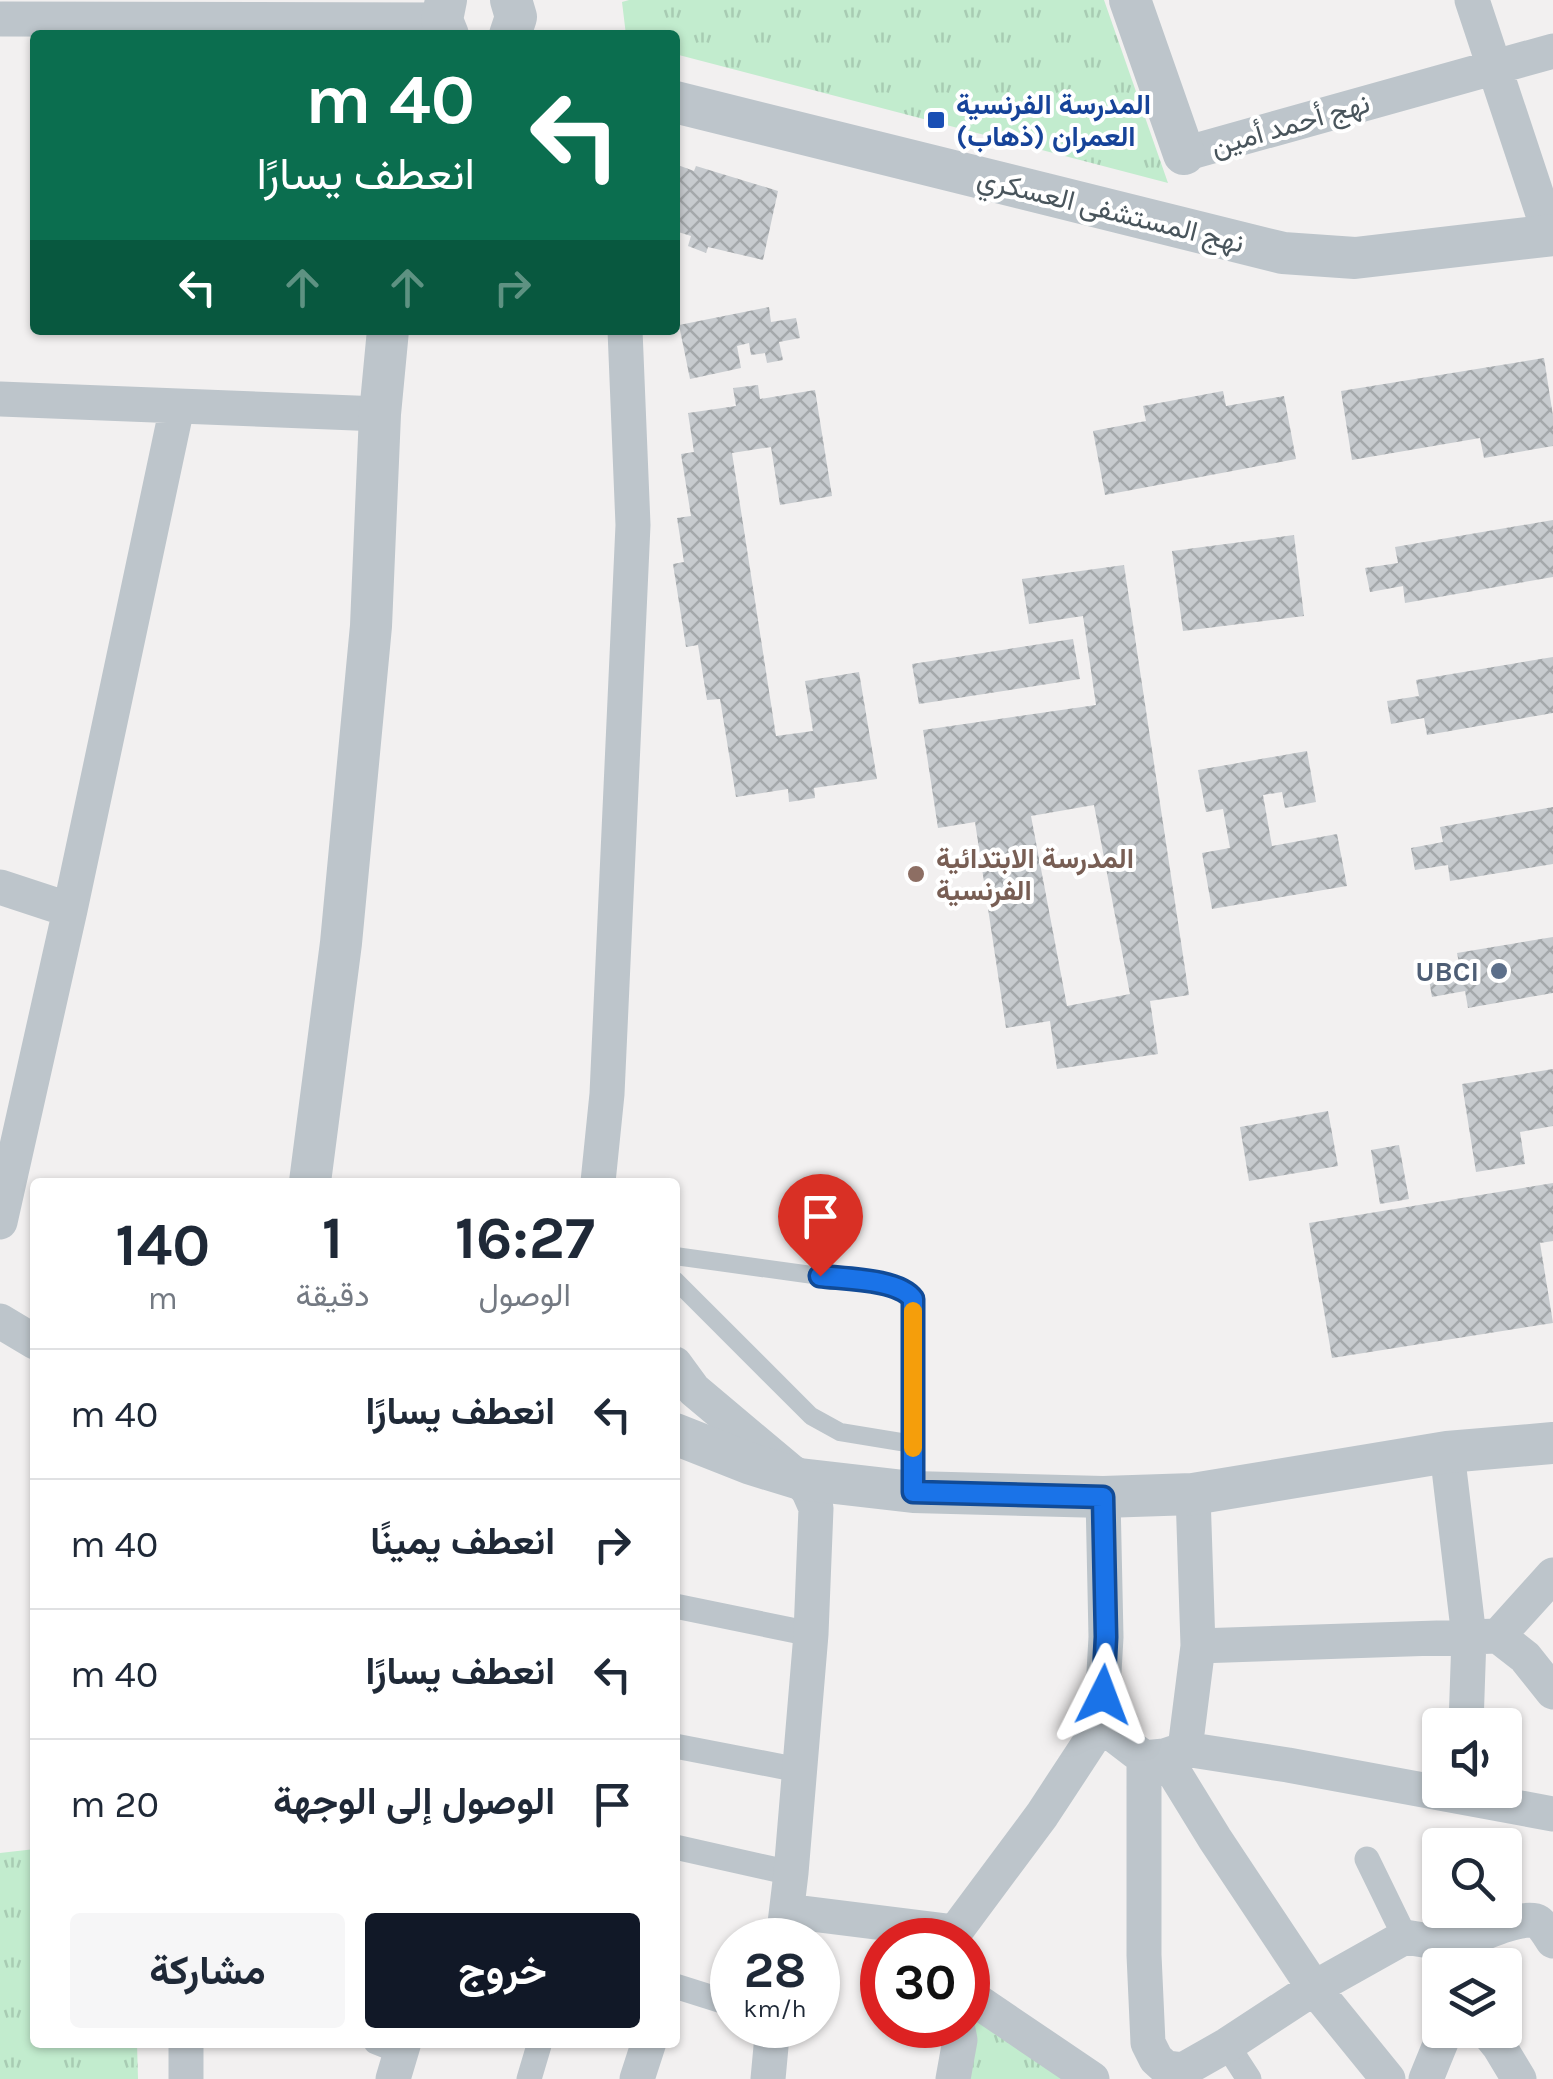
<!DOCTYPE html>
<html lang="ar">
<meta charset="utf-8">
<style>
:root{--surface:#fff;--page:#f6f6f7;--text:#1f2937;--muted:#747a83;--line:#e0e1e3;--accent:#111827}
body{margin:0;font-family:Karla,Vazirmatn,sans-serif;background:var(--page);color:var(--text);direction:rtl;height:100vh;display:flex;flex-direction:column;font-size:38px;white-space:nowrap}
*{box-sizing:border-box;margin:0}
p{font-size:32px;color:var(--muted)}
.icon{flex:none;width:55px;height:55px;fill:none;stroke:currentColor;stroke-width:2;stroke-linecap:round;stroke-linejoin:round}
.map{position:relative;flex:1;overflow:hidden;direction:ltr}
.details{position:absolute;left:30px;top:1178px;width:650px;height:870px;display:flex;flex-direction:column;background:var(--surface);border-radius:10px;box-shadow:0 2px 8px #0004;direction:rtl}
.details>*{flex:none}
.banner{position:absolute;left:30px;top:30px;width:650px;height:305px;border-radius:10px;box-shadow:0 2px 8px #0004;direction:rtl;background:#0b6e4f;color:#fff;overflow:hidden}
.fabs{position:absolute;left:1422px;top:1708px;display:grid;gap:20px}
.fabs a{display:grid;place-items:center;width:100px;height:100px;border-radius:10px;background:var(--surface);box-shadow:0 2px 8px #0004;font-size:50px}
.speed{position:absolute;left:710px;top:1918px;display:flex;gap:20px;font-size:50px;font-weight:700;text-align:center}
.speed>*{display:grid;place-content:center;width:130px;height:130px;border-radius:50%;background:var(--surface);box-shadow:0 2px 8px #0004;line-height:1}
.speed small{font-size:25px;font-weight:400}
.speed .limit{border:15px solid #d22;background:#fff;color:#111}
.pin{position:absolute;display:grid;place-items:center;width:85px;height:85px;color:#fff;margin:-102px -42px;border-radius:50% 50% 50% 0;rotate:-45deg;box-shadow:0 0 10px #0007}
.pin .icon{rotate:45deg}
.me{position:absolute;width:110px;margin:-55px;rotate:3deg;stroke-linejoin:round;filter:drop-shadow(0 0 8px #0008)}
.turn{display:flex;align-items:center;gap:35px;height:210px;padding:0 40px;font-size:45px}
.turn .icon{width:130px;height:130px;stroke-width:2.5}
.turn b{display:block;font-size:70px;line-height:85px}
.lanes{display:flex;align-items:center;height:95px;padding:0 40px;background:#0003;justify-content:center;gap:50px;direction:ltr}
.lanes .off{opacity:.35}
.eta{display:flex;justify-content:space-evenly;align-items:center;height:170px;text-align:center}
.eta b{font-size:60px;font-weight:700;line-height:70px}
.primary-button{display:flex;gap:20px;margin-top:auto;padding:20px 40px}
.primary-button a{flex:1;height:115px;border-radius:10px;background:var(--accent);color:#fff;font-size:40px;font-weight:700;line-height:115px;text-align:center}
.primary-button a+a{background:var(--page);color:var(--text)}
ul{padding:0;list-style:none}
li{display:flex;align-items:center;gap:30px;height:130px;padding:0 40px;border-top:2px solid var(--line)}
li div{flex:1}
li b{display:block;font-size:38px}
li em{font-style:normal}
.map>svg:first-child{display:block}
.grass{fill:url(#grass-tufts)}
.building{fill:url(#building-cross-hatch);fill-rule:evenodd}
.lines{fill:none;stroke-linecap:round;stroke-linejoin:round}
.service{stroke:#bdc5cb;stroke-width:18}
.pedestrian{stroke:#bdc5cb;stroke-width:25}
.minor{stroke:#bdc5cb;stroke-width:35}
.tertiary{stroke:#bdc5cb;stroke-width:42}
.route-casing{stroke:#114b97;stroke-width:25}
.route{stroke:#1a73e8;stroke-width:18}
.slow{stroke:#f59e0b;stroke-width:18}
.transit-dot{fill:#1a4fb4;stroke:#fff;stroke-width:4}
.education-dot{fill:#8d6e63;stroke:#fff;stroke-width:4}
.service-dot{fill:#5c6f8a;stroke:#fff;stroke-width:4}
.labels{text-anchor:middle;stroke-width:8;stroke-linejoin:round;paint-order:stroke}
.transit-label{font-size:28px;font-weight:bold;fill:#164399;stroke:#fff;text-anchor:start}
.street-label{font-size:28px;fill:#49555c;stroke:#fff}
.education-label{font-size:28px;font-weight:bold;fill:#785e54;stroke:#fff;text-anchor:start}
.service-label{font-size:28px;font-weight:bold;fill:#4e5e75;stroke:#fff;text-anchor:end}
</style>
<div class="map">
<svg width="1553" height="2079" viewBox="0 0 1553 2079">
<defs>
<pattern id="grass-tufts" width="24" height="20" patternUnits="userSpaceOnUse" patternTransform="scale(2.5)"><rect width="24" height="20" fill="#c2ecce"/><path d="M3 7l-1-3M5 7V3M7 7l1-3M15 17l-1-3M17 17v-4M19 17l1-3" fill="none" stroke="#a8ccb3"/></pattern>
<pattern id="building-cross-hatch" width="8" height="8" patternUnits="userSpaceOnUse" patternTransform="scale(2.5)"><rect width="8" height="8" fill="#c7cbcf"/><path d="M0 0l8 8M0 8l8-8" fill="none" stroke="#a4a8ab"/></pattern>
</defs>
<rect width="100%" height="100%" fill="#f2f0f0"/>
<path class="grass" d="M629,0H1104L1168,183L675,54V35H626L622,2Z
M35,1849V2042L137,2043L138,2079H0V1853Z
M968,2003L1079,2079H964Z"/>
<path class="building" d="M675,164L694,171L696,166L778,191L763,260L708,247L706,253L688,246L691,236L675,231Z
M769,307L771,322L796,318L800,338L779,342L783,360L767,363L765,353L751,355L749,343L737,346L741,368L690,379L679,325Z
M1544,358L1553,416V446L1484,458L1480,438L1352,460L1341,391Z
M758,385L760,399L815,390L832,496L780,505L771,447L732,453L776,736L813,731L805,681L859,672L877,779L814,788L815,798L789,802L788,789L736,797L720,699L707,700L698,645L686,647L673,564L684,562L677,518L691,516L681,454L694,452L688,413L736,406L733,388Z
M1223,391L1226,406L1284,396L1296,459L1105,495L1093,431L1146,421L1143,406Z
M1553,520V577L1405,603L1403,586L1370,592L1365,568L1398,563L1395,547Z
M1294,535L1304,616L1183,631L1172,551Z
M1124,565L1189,995L1150,1001L1158,1054L1057,1069L1050,1021L1006,1028L975,822L938,828L923,730L1096,705L1083,616L1029,624L1022,579ZM1094,805L1130,994L1067,1006L1031,816Z
M1073,639L1080,679L919,704L912,664Z
M1553,657V713L1427,735L1424,718L1391,724L1387,701L1419,696L1416,680Z
M1307,751L1316,802L1285,808L1282,792L1263,795L1272,846L1337,834L1347,886L1212,909L1202,853L1230,848L1223,809L1206,812L1198,770Z
M1553,807V864L1450,881L1448,865L1415,870L1411,848L1443,842L1440,827Z
M1553,937V993L1468,1008L1465,991L1432,997L1428,974L1460,968L1457,953Z
M1553,1069V1126L1520,1132L1525,1164L1476,1172L1462,1084Z
M1328,1111L1338,1166L1249,1181L1240,1127Z
M1399,1145L1409,1199L1380,1204L1371,1150Z
M1553,1183V1241L1540,1243L1553,1323L1332,1358L1309,1223Z"/>
<g class="lines">
<path class="service" d="M675,1256L892,1286L907,1290L913,1299V1491
M675,1280L811,1416L840,1432L913,1444"/>
<path class="pedestrian" d="M675,1606L811,1634
M675,1746L799,1770
M675,1847L791,1873
M1367,1859L1405,1937
M675,1986L732,2004
M376,2042L401,2052
M1227,2045L1249,2079
M529,2079L540,2042"/>
<path class="minor" d="M1472,0L1550,235
M0,19L442,20
M1184,154L1553,51
M0,399L380,414
M0,887L70,910
M598,1182L607,1094L633,525L625,330
M0,1222L70,910L177,407
M0,1321L35,1342
M675,1364L694,1390L800,1479L809,1492L816,1508L811,1634L791,1873L783,1940
M1447,1452L1469,1637L1466,1725
M1498,1636L1553,1575
M1198,1646L1498,1636L1525,1657L1553,1692
M1101,1725L1144,1758L1164,1756L1185,1749L1288,1765L1553,1814
M1185,1749L1198,1646L1193,1494
M1164,1756L1215,1839L1314,1988L1388,2079
M1144,1758V1955L1148,2043L1156,2059L1166,2068L1183,2070L1227,2045L1314,1988L1405,1937L1454,1945L1456,1965
M787,1911L955,1932
M954,1940L955,1932L1042,1815L1101,1725L1106,1637L1103,1497
M1454,1945C1470,1939 1524,1913 1538,1922C1544,1926 1549,1935 1553,1941
M968,1995L1092,2079
M1486,2030L1499,2046L1519,2079
M186,2042V2079
M393,2079L404,2042
M637,2079L649,2042
M768,2079L773,2025
M953,2079L960,2040L957,2025
M1426,2079L1446,2030"/>
<path class="tertiary" d="M446,0L442,20L448,35
M1130,0L1184,154
M510,35L516,17L511,0
M675,102L1283,253L1355,258L1553,235
M310,1182L341,943L371,626L380,414L388,330
M675,1434L751,1464L800,1479L913,1492L1103,1497L1193,1494L1447,1452L1553,1443"/>
</g>
<g class="lines">
<defs>
<path id="route" d="M820,1276C844,1279 899,1279 913,1299V1492L1103,1497L1106,1637L1103,1695"/>
</defs>
<use href="#route" class="route-casing"/>
<use href="#route" class="route"/>
<path class="slow" d="M913,1448V1311"/>
</g>
<rect class="transit-dot" x="926" y="110" width="20" height="20" rx="5"/>
<circle class="education-dot" cx="916" cy="874" r="10"/>
<circle class="service-dot" cx="1499" cy="971" r="10"/>
<g class="labels">
<g class="transit-label">
<text x="956" y="114">المدرسة الفرنسية<tspan x="956" dy="32">العمران (ذهاب)</tspan></text>
</g>
<g class="street-label">
<text transform="translate(1290 124) rotate(-16)" y="10">نهج أحمد أمين</text>
<text transform="translate(1111 210) rotate(14)" y="10">نهج المستشفى العسكري</text>
</g>
<g class="education-label">
<text x="936" y="868">المدرسة الابتدائية<tspan x="936" dy="32">الفرنسية</tspan></text>
</g>
<g class="service-label">
<text x="1479" y="981">UBCI</text>
</g>
</g>
</svg>
<div class="fabs">
<a><svg class="icon" aria-label="sound" viewBox="0 0 24 24"><path d="M4 9h4l5-4v14l-5-4H4zM17 9q2 3 0 6"/></svg></a>
<a><svg class="icon" aria-label="search" viewBox="0 0 24 24"><circle cx="10" cy="10" r="6"/><path d="M15 15l6 6"/></svg></a>
<a><svg class="icon" aria-label="layers" viewBox="0 0 24 24"><path d="M12 4l9 5-9 5-9-5zM3 14l9 5 9-5"/></svg></a>
</div>
<div class="speed"><div>28<small>km/h</small></div><div class="limit">30</div></div>
<div class="pin" style="left:820px;top:1276px;background:#d93025"><svg class="icon" aria-label="arrive" viewBox="0 0 24 24"><path d="M6 21V4h12l-3 4 3 4H6"/></svg></div>
<svg class="me" style="left:1103px;top:1695px" viewBox="-20 -20 40 40"><path d="M0-17L14 15 0 8-14 15z" fill="#1a73e8" stroke="#fff" stroke-width="4"/></svg>
<div class="banner">
<div class="turn"><svg class="icon" aria-label="left" viewBox="0 0 24 24"><path d="M17 20v-9H6M10 6l-5 5 5 5"/></svg><div><b>40 m</b>انعطف يسارًا</div></div>
<div class="lanes"><svg class="icon" aria-label="left" viewBox="0 0 24 24"><path d="M17 20v-9H6M10 6l-5 5 5 5"/></svg><svg class="icon off" aria-label="ahead" viewBox="0 0 24 24"><path d="M12 20V5M6 11l6-6 6 6"/></svg><svg class="icon off" aria-label="ahead" viewBox="0 0 24 24"><path d="M12 20V5M6 11l6-6 6 6"/></svg><svg class="icon off" aria-label="right" viewBox="0 0 24 24"><path d="M7 20v-9h11M14 6l5 5-5 5"/></svg></div>
</div>
<section class="details">
<div class="eta">
<div><b>16:27</b><p>الوصول</p></div>
<div><b>1</b><p>دقيقة</p></div>
<div><b>140</b><p>m</p></div>
</div>
<ul>
<li><svg class="icon" aria-label="left" viewBox="0 0 24 24"><path d="M17 20v-9H6M10 6l-5 5 5 5"/></svg><div><b>انعطف يسارًا</b></div><em>40 m</em></li>
<li><svg class="icon" aria-label="right" viewBox="0 0 24 24"><path d="M7 20v-9h11M14 6l5 5-5 5"/></svg><div><b>انعطف يمينًا</b></div><em>40 m</em></li>
<li><svg class="icon" aria-label="left" viewBox="0 0 24 24"><path d="M17 20v-9H6M10 6l-5 5 5 5"/></svg><div><b>انعطف يسارًا</b></div><em>40 m</em></li>
<li><svg class="icon" aria-label="arrive" viewBox="0 0 24 24"><path d="M6 21V4h12l-3 4 3 4H6"/></svg><div><b>الوصول إلى الوجهة</b></div><em>20 m</em></li>
</ul>
<div class="primary-button"><a>خروج</a><a>مشاركة</a></div>
</section>
</div>
